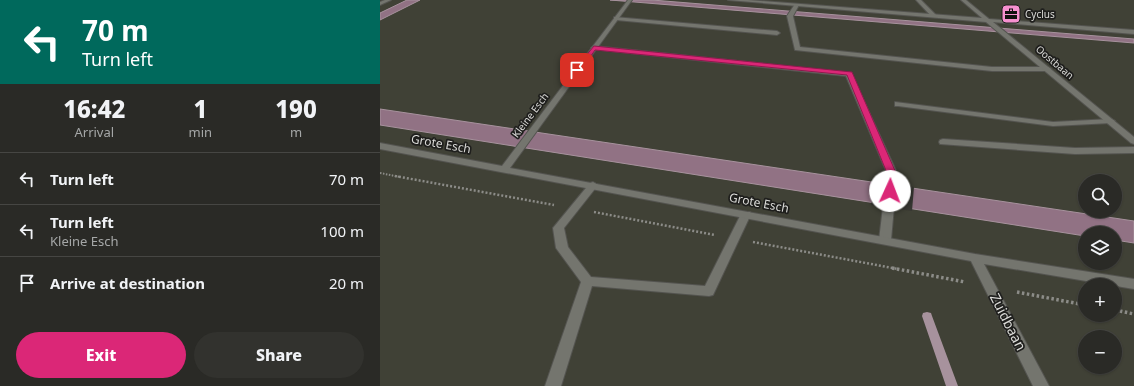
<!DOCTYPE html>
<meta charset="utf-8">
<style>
:root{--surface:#2a2a26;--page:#32322e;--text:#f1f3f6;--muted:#a5a7a7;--line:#464643;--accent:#db2777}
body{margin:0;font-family:"Noto Sans",sans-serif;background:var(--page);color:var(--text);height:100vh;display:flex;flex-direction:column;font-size:15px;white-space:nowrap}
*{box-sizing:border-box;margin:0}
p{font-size:13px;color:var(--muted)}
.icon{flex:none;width:22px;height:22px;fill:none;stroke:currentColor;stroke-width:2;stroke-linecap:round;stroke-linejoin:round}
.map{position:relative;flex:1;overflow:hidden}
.drawer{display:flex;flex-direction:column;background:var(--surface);width:380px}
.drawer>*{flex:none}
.guide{background:#00695c;color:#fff;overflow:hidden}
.fabs{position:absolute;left:698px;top:174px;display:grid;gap:8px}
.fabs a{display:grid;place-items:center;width:44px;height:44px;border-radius:50%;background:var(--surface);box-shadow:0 1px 3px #0004,0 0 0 1px var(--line);font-size:20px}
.pin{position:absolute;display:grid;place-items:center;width:34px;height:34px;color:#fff;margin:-17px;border-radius:8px;box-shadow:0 2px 6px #0006}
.me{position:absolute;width:44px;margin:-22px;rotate:2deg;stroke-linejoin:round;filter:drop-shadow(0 0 3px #0008)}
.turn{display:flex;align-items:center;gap:14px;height:84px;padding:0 16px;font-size:18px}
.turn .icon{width:52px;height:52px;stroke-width:2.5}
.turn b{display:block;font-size:28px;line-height:34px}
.eta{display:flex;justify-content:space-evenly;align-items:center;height:68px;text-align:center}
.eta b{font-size:24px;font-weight:800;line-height:28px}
.cta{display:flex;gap:8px;margin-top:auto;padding:8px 16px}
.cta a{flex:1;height:46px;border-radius:24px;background:var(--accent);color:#fff;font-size:16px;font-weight:800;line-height:46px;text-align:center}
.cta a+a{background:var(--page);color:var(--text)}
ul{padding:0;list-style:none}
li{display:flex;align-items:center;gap:12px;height:52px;padding:0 16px;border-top:1px solid var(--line)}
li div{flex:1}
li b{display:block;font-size:15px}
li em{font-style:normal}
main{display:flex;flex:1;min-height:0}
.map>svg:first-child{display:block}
.built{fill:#404136;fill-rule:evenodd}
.water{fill:#917284;stroke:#a7929d}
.pier{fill:#383833}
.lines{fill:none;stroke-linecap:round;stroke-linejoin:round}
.stream{fill:#a7929d;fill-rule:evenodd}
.service-casing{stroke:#545450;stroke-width:2}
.minor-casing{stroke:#545450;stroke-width:2}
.path-far2{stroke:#8c8c88;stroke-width:2;stroke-dasharray:1.5 1.5;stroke-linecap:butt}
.path-far1{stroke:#8c8c88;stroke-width:2.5;stroke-dasharray:2 2;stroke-linecap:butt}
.path{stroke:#8c8c88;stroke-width:3.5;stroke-dasharray:2.5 2.5;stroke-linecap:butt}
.service{fill:#74756e;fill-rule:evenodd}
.minor{fill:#74756e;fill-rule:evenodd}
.route{fill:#db2777;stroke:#8e194d}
.labels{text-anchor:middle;stroke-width:3.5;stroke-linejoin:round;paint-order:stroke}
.far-poi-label{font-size:10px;fill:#dbdbd8;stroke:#1f1f1d;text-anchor:start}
.far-street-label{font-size:10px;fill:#dbdbd8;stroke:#1f1f1d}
.street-label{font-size:12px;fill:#dbdbd8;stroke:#1f1f1d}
.near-street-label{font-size:14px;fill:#dbdbd8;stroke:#1f1f1d}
</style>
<main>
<section class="drawer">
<div class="guide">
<div class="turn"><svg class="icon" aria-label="left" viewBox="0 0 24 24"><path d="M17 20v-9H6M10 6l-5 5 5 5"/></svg><div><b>70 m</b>Turn left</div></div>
</div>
<div class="eta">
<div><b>16:42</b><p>Arrival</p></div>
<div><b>1</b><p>min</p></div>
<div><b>190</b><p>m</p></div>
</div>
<ul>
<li><svg class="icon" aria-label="left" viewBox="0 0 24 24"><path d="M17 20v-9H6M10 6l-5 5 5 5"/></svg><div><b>Turn left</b></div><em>70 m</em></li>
<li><svg class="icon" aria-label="left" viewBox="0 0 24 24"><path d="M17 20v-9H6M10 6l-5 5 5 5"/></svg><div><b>Turn left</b><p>Kleine Esch</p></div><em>100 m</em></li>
<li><svg class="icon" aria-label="arrive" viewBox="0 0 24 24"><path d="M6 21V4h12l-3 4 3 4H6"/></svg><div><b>Arrive at destination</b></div><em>20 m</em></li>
</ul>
<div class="cta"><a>Exit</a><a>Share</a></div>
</section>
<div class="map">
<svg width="754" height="386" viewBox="0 0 754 386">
<rect width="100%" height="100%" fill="#383833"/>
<path class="built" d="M0,0H754V386H0ZM705,181H735V211H705ZM705,233H735V263H705ZM705,285H735V315H705ZM705,337H735V367H705Z"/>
<path class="water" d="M27,0H40L0,20V13Z
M230,0H272L754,39V43Z
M0,109L754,221V243L735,240V233H705V236L0,125Z"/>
<path class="pier" d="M496,181L534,187L532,211L491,205Z"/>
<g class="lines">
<path class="stream" d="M547,312L551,313L552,316L578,386H566L542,316L543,313Z"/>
<defs>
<path id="service" d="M536,0H541L556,15V17H552Z
M415,4L419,5L413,16L420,47L612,67H668L671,69L668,71H612L415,50L407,16Z
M234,17L397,31L400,33L397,35L236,20L234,19Z
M214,46L471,73L517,173L511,240L509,243H501L499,240L507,173L466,76L212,49L211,48Z
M515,102L673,122L731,119L735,121L731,123L673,126L518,106H515Z
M563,139L695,148L754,147V153L695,154L560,144L559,142L560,140Z
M213,182L218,185L184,228L188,247L211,277L325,286L362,212H370L371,214L333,295L329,296L212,286L181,386H165L201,282L176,248L173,228L210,183Z"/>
<path id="minor" d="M5,0H11L0,5V2Z
M248,0H252L130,168L595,254L754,279V289L604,264L669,386H653L591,261L0,149V143L122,166Z
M348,0H368L602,18L581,0H586L609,19L754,30V34L613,22L754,137V144L751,143L606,22Z"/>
</defs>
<use href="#service" class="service-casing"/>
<use href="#minor" class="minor-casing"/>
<path class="path-far2" d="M0,173L20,177"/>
<path class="path-far1" d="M15,176L174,205
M214,212L335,235
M373,242L518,269"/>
<path class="path" d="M512,268L585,282
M637,292L705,305
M735,310L754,314"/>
<use href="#service" class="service"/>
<use href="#minor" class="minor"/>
</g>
<path class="route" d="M214,46L472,72L516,173L515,191L510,194L506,191L507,173L467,75L215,50L200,72H195V69Z"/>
<defs>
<symbol id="office-square" viewBox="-11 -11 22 22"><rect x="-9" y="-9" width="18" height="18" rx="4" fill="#f690d0" stroke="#1f1f1d"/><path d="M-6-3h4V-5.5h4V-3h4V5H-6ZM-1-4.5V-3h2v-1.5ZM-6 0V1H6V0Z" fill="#111"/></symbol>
</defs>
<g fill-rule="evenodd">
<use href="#office-square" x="620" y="3" width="22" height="22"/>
</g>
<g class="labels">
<g class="far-poi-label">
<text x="645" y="18">Cyclus</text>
</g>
<g class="far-street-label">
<text transform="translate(675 62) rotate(40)" y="4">Oostbaan</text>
<text transform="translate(150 115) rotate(-53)" y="4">Kleine Esch</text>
</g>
<g class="street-label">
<text transform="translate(61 144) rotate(10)" y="4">Grote Esch</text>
<text transform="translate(379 203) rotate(11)" y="4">Grote Esch</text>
</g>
<g class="near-street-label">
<text transform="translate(628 322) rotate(63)" y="5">Zuidbaan</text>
</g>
</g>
</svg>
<div class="fabs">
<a><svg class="icon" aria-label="search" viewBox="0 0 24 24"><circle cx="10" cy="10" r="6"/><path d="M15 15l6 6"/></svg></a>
<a><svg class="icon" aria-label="layers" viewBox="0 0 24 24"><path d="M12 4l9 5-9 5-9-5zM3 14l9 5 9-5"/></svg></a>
<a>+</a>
<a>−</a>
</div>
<div class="pin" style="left:197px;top:70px;background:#d93025"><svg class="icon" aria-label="arrive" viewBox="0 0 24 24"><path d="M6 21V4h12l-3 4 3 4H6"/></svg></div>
<svg class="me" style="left:510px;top:191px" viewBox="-20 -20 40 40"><circle r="19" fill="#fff"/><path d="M0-13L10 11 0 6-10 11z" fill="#db2777"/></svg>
</div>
</main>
